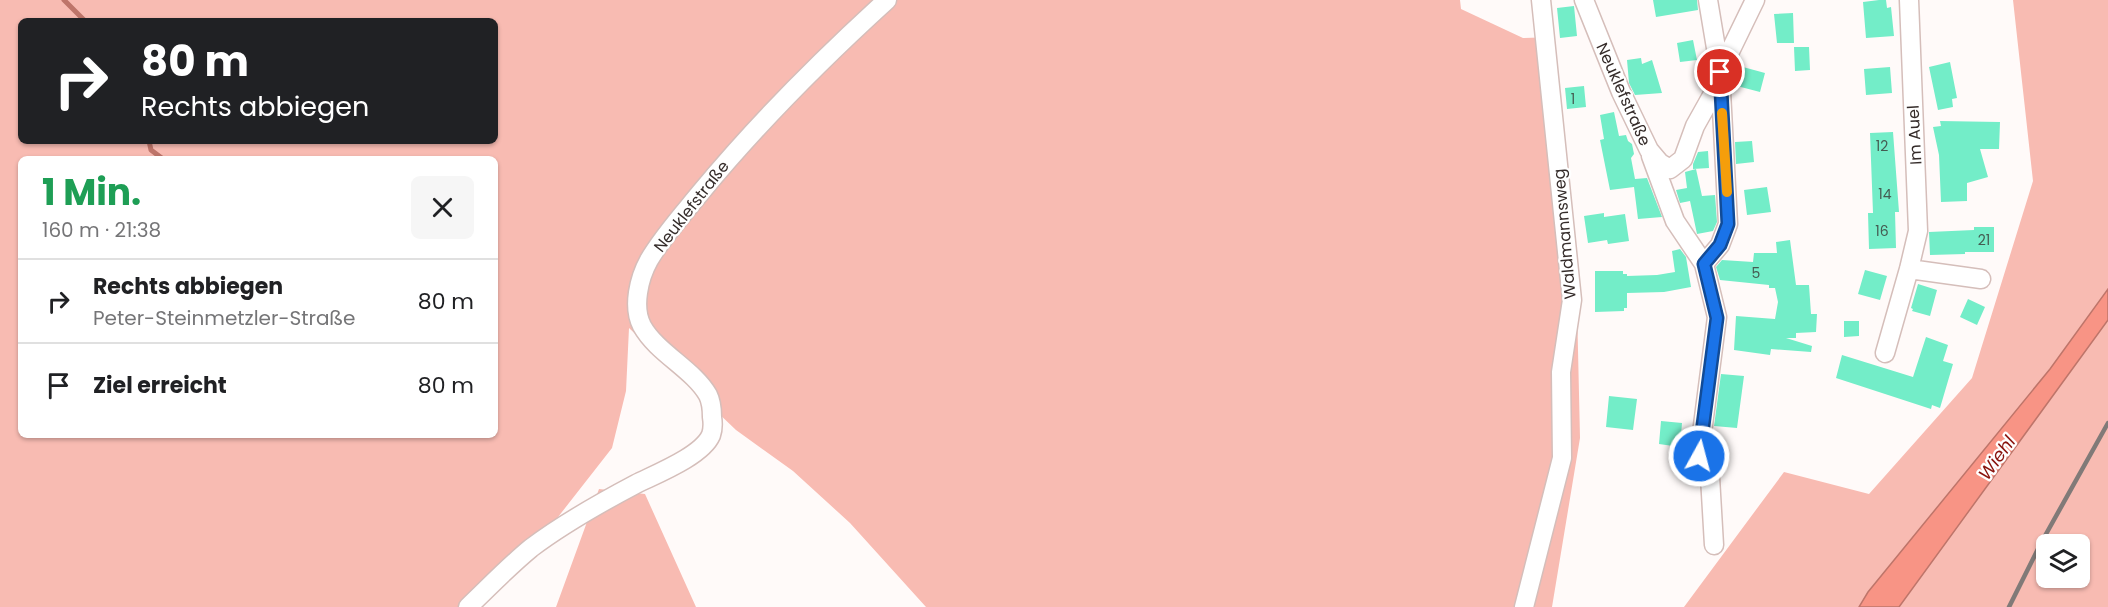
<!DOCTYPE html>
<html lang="de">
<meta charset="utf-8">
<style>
:root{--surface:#fff;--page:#f6f6f6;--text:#202124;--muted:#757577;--line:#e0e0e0}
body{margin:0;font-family:Poppins,sans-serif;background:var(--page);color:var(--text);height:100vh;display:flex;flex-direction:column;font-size:22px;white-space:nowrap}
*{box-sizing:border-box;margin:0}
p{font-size:20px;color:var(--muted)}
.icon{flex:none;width:33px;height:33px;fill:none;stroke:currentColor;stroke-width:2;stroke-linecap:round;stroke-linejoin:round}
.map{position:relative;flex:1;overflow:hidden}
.drawer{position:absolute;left:18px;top:156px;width:480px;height:282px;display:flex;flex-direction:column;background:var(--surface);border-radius:9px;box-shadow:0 2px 4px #0004}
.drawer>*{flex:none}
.guide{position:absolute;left:18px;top:18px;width:480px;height:126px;border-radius:9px;box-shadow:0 2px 4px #0004;background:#202124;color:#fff;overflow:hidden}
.buttons{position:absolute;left:2036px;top:534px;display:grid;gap:12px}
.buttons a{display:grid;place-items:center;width:54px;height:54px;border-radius:9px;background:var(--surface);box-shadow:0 2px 4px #0004;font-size:30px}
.pin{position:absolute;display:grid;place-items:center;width:51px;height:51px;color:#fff;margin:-26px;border:3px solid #fff;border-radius:50%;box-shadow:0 2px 6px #0007}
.me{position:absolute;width:66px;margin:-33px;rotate:7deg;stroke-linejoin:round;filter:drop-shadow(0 0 4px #0008)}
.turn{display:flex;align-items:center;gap:21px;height:126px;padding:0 24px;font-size:27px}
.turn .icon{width:78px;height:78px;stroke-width:2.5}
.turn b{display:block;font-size:42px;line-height:51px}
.round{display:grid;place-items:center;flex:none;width:63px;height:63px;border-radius:9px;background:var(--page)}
.summary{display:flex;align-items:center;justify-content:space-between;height:102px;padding:0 24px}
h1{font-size:36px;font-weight:700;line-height:45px;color:#1e9e55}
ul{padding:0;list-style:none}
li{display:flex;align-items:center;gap:18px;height:84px;padding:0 24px;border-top:2px solid var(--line)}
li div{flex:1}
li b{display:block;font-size:22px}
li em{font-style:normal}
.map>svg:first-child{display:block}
.green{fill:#f8bbb2;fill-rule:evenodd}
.water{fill:#f89485;stroke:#be756a;stroke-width:1.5}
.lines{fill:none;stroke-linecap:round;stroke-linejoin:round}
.stream{stroke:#be756a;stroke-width:5}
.building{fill:#73edc8}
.minor-casing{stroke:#d5beba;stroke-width:21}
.minor{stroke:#fff;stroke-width:18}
.rail{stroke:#817a78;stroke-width:4.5}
.route-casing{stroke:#114b97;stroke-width:15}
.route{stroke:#1a73e8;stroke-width:10}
.slow{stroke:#f59e0b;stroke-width:10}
.labels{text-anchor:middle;stroke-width:4.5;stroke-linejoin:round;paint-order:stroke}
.number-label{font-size:14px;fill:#445c52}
.street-label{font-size:16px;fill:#352c2a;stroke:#fff}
.water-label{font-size:18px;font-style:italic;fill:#89130d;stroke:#fff}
</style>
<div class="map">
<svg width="2108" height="607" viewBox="0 0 2108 607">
<rect width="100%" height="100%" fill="#fffaf9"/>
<path class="green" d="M0,0H1460L1461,9L1523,38L1554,37L1576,262L1580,438L1552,607H926L850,523L793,471L736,430L629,328L626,391L612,448L551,526L464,607H0ZM21,21H495V141H21ZM21,159H495V435H21Z
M2013,0H2108V607H1684L1784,472L1869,494L1972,378L2033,181ZM2046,544H2079V578H2046Z
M599,489L645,494L696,607H556Z"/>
<path class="water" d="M2108,289V320L1899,607H1859L1868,592L2050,369Z"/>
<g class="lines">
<path class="stream" d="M64,0L85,21
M149,141L151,150L163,159"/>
</g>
<path class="building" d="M1653,0H1697L1698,10L1656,17Z
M1879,0H1886L1887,8L1891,7L1894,36L1866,38L1863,2Z
M1574,6L1577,36L1560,38L1557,8Z
M1793,13L1794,43H1777L1774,14Z
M1693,40L1697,60L1680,62L1677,43Z
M1794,47H1809L1810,70L1795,71Z
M1641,58L1642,64L1652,60L1662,93L1635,95L1629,83L1627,60Z
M1950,62L1957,98L1952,99L1953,107L1938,110L1929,67Z
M1743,67L1765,73L1760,92L1737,86Z
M1890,67L1892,93L1866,95L1864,69Z
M1584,86L1586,107L1567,109L1565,88Z
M1614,112L1619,136L1626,135L1628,141L1632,144L1634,154L1631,158L1635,179L1647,178L1662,217L1638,219L1634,187L1610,190L1600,140L1604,139L1600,115Z
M1940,121L2000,122L1999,149H1980L1988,177L1967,183V201L1941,202L1939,155L1933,127L1941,126Z
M1893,132L1899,212H1895L1896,248L1869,249L1868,213H1873L1870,133Z
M1752,141L1754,162L1736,164L1735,142Z
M1708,151L1709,168L1693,169V164L1698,152Z
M1696,169L1702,196L1715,195L1717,222L1713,231L1697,234L1690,201L1680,203L1676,190L1687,188L1685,172Z
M1767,187L1771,212L1747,215L1744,190Z
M1604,213V217L1625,214L1629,241L1608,244L1607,240L1588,243L1584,216Z
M1974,227H1994V252H1965V254L1930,255L1929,232L1974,230Z
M1790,240L1796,285H1809L1811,314H1817L1816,332L1796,333V338H1786L1812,346L1811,352L1771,349L1770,355L1734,350L1736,316L1775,319L1778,302L1775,288H1769V285L1720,280L1716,267L1722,260L1753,262L1754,253H1777L1776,242Z
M1680,249L1686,257L1691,287L1664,292L1627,293V308H1624V311L1595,312V271H1623V274H1627V276L1657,275L1675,272L1672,251Z
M1865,270L1887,276L1880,300L1858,294Z
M1918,284L1937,290L1930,316L1912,311L1913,309L1911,308Z
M1968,299L1985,307L1977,325L1960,317Z
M1844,321H1859V336L1844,337Z
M1926,337L1948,345L1943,361L1953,364L1940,408L1932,405L1931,409L1836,378L1842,355L1913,377Z
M1721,374L1744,376L1737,428L1714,426Z
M1609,396L1637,399L1633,430L1606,427Z
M1661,421L1682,423L1680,447L1659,444Z"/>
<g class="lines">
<defs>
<path id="minor" d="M1584,0L1621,92L1649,150L1660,163L1670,169L1683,159L1695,126L1714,92L1720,72L1755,0
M1708,0L1720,72L1728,224L1720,245L1704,264L1717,317L1699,456L1710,477L1714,545
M1651,156L1675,221L1704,264
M1909,269L1981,279
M1885,353L1909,269L1918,231L1909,0
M468,607C489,587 509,566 531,548C564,523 600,503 636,484C656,474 702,456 711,435C713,429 713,423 712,417C712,410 711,401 708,395C693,369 657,353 642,326C632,307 639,278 649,260C663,236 683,214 701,192C758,123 821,60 887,0
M1524,607L1562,458L1561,372L1572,300L1541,0"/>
</defs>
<use href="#minor" class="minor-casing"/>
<use href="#minor" class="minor"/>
<path class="rail" d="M2009,607L2041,543L2108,423"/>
</g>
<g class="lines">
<defs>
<path id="route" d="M1699,456L1717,318L1704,264L1720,245L1728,224L1720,72"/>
</defs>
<use href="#route" class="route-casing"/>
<use href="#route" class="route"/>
<path class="slow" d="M1722,113L1727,192"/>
</g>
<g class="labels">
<g class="number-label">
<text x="1573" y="104">1</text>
<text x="1882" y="151">12</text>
<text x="1885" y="199">14</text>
<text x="1882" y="236">16</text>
<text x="1984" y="245">21</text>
<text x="1756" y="278">5</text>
</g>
<g class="street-label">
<text transform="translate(1624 94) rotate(66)" y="6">Neuklefstraße</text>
<text transform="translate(1914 135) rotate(-93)" y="6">Im Auel</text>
<text transform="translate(691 206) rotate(-52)" y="6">Neuklefstraße</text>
<text transform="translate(1564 234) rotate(-95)" y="6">Waldmannsweg</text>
</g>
<g class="water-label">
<text transform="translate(1997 458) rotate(-54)" y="6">Wiehl</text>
</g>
</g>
</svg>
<div class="buttons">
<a><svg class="icon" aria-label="layers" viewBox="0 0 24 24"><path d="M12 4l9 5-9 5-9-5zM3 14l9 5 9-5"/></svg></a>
</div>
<div class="pin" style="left:1720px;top:72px;background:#d93025"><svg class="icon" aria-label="arrive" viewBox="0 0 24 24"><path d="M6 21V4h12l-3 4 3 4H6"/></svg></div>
<svg class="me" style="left:1699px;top:456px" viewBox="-20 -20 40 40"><circle r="17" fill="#1a73e8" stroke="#fff" stroke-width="3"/><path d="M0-11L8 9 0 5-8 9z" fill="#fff"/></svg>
<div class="guide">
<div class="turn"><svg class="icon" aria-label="right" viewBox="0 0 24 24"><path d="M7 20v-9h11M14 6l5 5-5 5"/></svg><div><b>80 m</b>Rechts abbiegen</div></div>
</div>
<section class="drawer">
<div class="summary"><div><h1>1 Min.</h1><p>160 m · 21:38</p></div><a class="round"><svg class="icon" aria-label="close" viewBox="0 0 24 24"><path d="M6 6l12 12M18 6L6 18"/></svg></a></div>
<ul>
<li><svg class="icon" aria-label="right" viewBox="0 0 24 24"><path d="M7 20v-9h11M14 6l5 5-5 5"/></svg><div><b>Rechts abbiegen</b><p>Peter-Steinmetzler-Straße</p></div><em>80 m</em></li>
<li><svg class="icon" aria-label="arrive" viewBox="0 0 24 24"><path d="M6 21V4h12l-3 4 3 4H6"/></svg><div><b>Ziel erreicht</b></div><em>80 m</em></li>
</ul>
</section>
</div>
